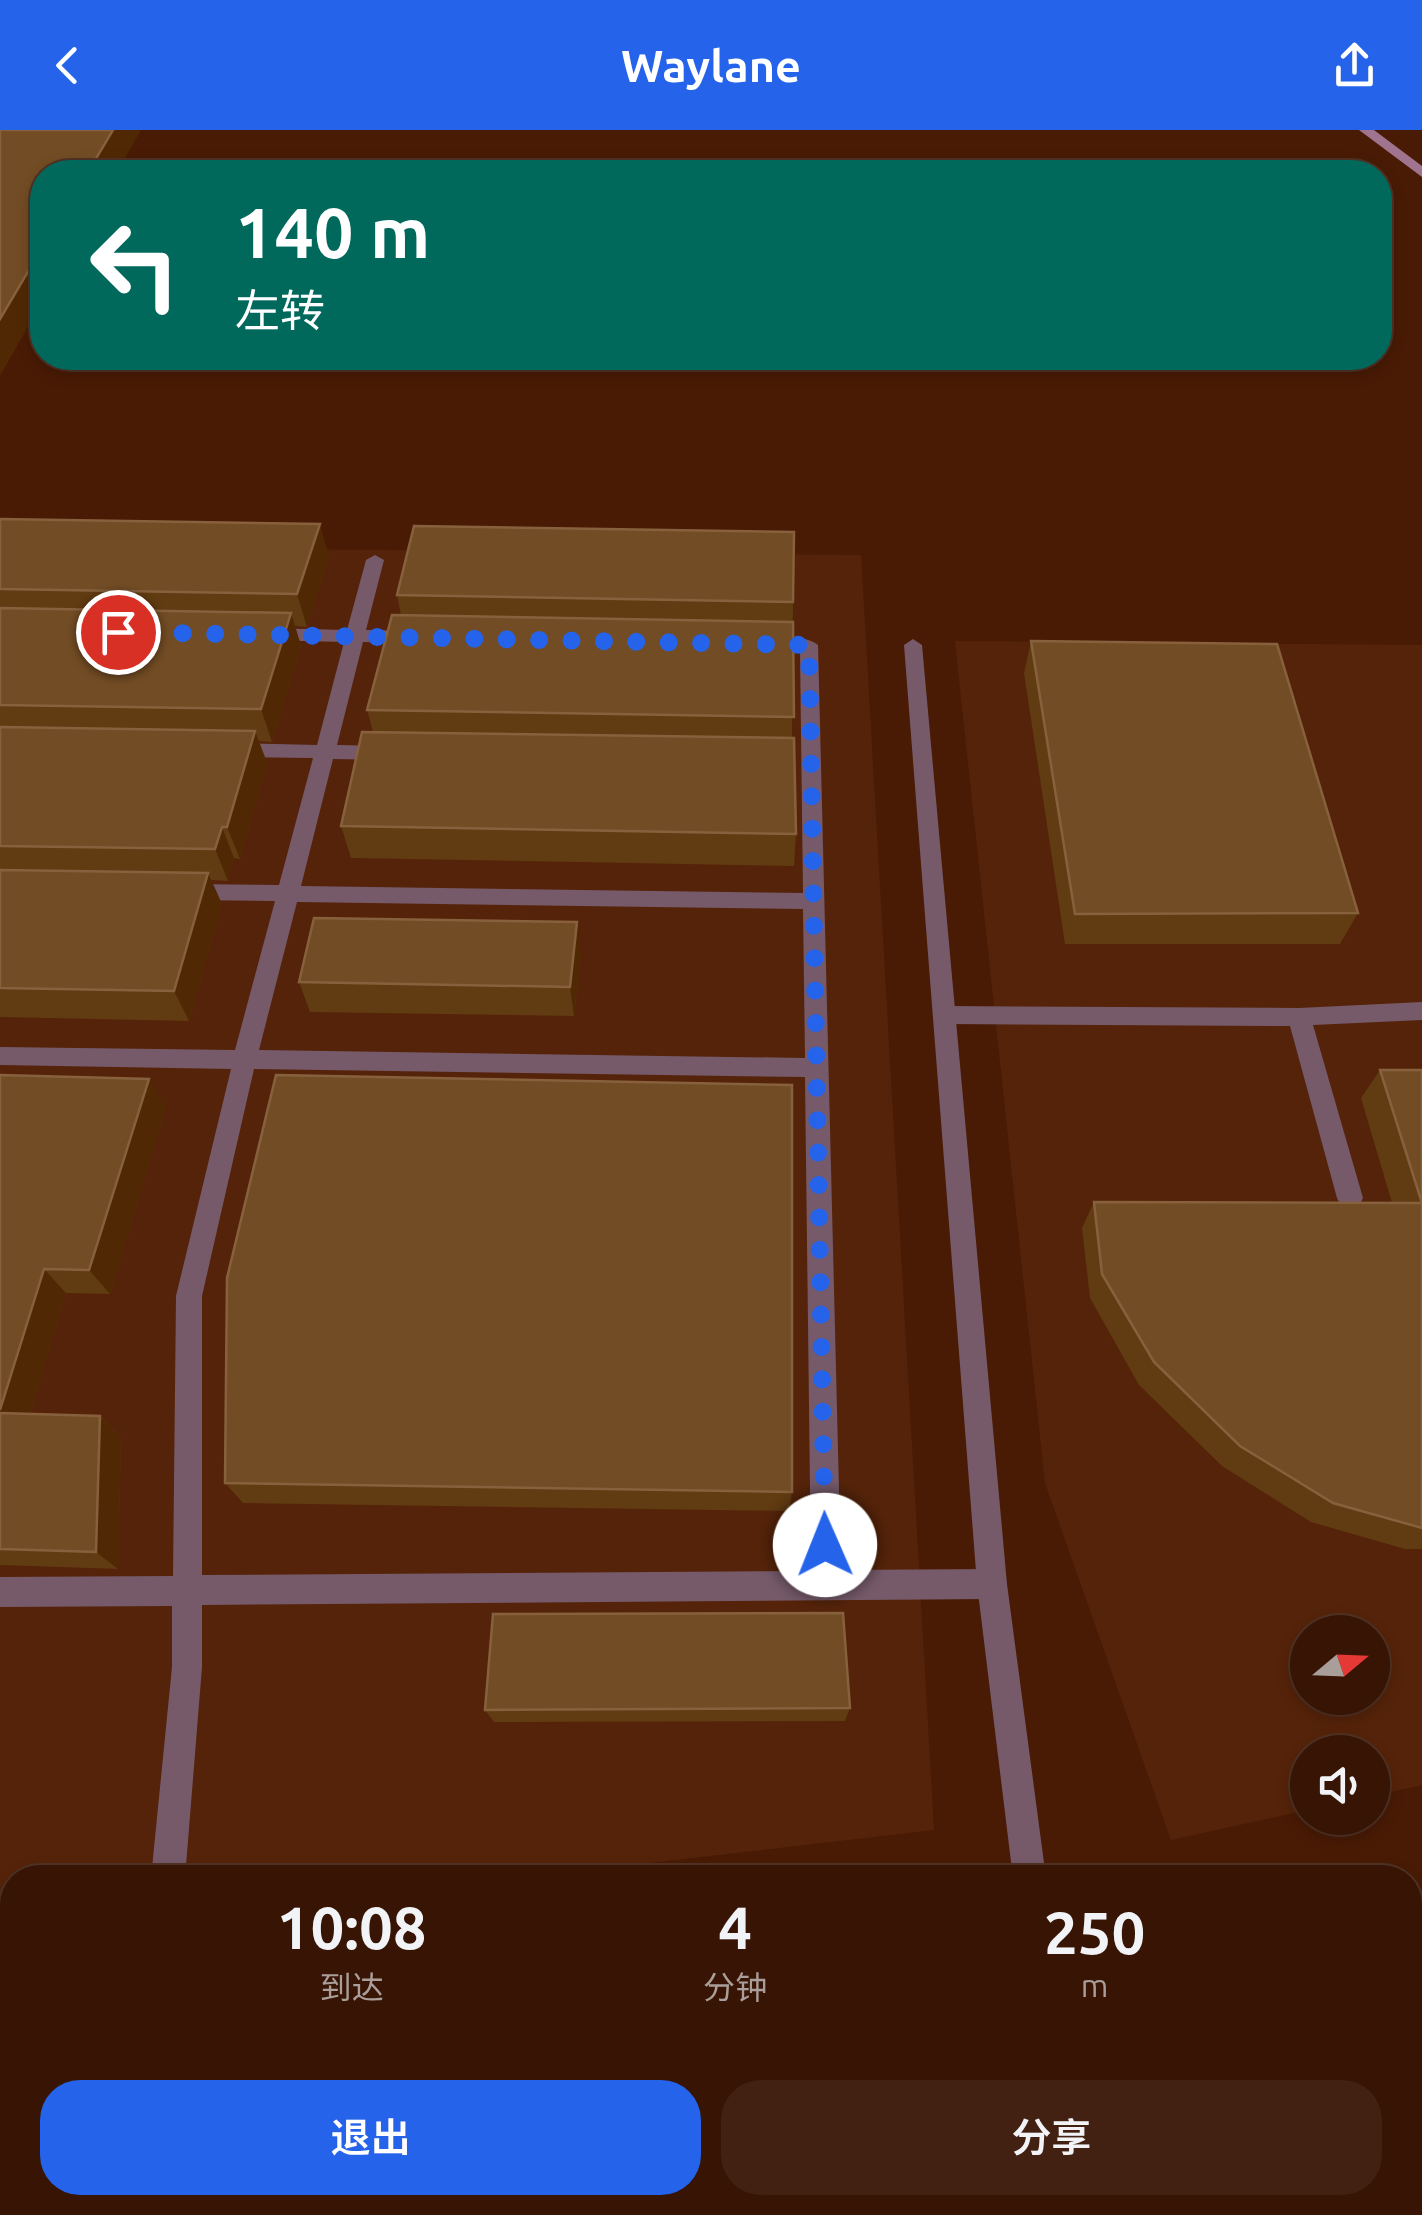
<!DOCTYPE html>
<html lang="zh">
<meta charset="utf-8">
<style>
:root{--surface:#371404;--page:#422113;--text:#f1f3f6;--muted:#aa9e9a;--line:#513326;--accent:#2563eb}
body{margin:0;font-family:Ubuntu,"Noto Sans SC",sans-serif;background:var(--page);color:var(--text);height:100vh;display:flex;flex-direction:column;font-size:38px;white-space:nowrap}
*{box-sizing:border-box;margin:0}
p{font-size:32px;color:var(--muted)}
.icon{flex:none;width:55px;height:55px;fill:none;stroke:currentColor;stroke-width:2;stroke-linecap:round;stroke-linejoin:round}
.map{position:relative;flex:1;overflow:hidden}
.details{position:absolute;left:0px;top:1735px;width:1422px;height:350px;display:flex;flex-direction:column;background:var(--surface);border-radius:40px 40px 0 0;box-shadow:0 5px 15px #0003,0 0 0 2px var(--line)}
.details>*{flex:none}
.top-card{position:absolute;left:30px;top:30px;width:1362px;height:210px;border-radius:40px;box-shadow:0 5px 15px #0003,0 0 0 2px var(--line);background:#00695c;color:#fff;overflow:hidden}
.needle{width:65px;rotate:71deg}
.controls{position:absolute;left:1290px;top:1485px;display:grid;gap:20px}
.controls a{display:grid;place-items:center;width:100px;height:100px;border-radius:50%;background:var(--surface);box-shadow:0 5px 15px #0003,0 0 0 2px var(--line);font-size:50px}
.pin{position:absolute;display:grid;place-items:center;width:85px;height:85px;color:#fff;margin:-42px;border:5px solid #fff;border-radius:50%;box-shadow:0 2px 10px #0007}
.me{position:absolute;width:110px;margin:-55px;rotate:359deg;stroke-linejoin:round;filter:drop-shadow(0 0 8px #0008)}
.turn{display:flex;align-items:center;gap:35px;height:210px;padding:0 40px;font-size:45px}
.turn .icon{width:130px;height:130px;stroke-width:2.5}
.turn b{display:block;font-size:70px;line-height:85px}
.eta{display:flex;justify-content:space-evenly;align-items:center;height:170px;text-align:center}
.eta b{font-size:60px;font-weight:600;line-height:70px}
.action{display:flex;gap:20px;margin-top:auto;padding:20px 40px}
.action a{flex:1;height:115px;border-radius:40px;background:var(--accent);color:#fff;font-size:40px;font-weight:600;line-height:115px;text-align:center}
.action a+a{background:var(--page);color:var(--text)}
header{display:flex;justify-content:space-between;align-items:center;height:130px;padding:0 40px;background:var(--accent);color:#fff;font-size:45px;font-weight:600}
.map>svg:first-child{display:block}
.built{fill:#552309;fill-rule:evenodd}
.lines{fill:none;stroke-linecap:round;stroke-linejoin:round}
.lane{fill:#765a6a;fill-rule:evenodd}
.street{fill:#765a6a;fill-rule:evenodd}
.secondary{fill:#a0748e;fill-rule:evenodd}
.highway{fill:#de9ac2;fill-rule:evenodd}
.wall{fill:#613b11}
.shaded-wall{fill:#512804}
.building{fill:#724c24;stroke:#87613d;stroke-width:2.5}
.route{stroke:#2563eb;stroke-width:18;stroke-dasharray:0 32.4}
</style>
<header><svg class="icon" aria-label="back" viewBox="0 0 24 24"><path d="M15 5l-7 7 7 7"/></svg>Waylane<svg class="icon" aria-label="share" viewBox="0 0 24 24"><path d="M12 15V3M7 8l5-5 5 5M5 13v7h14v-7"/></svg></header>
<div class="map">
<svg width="1422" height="2085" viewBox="0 0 1422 2085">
<rect width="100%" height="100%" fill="#491b05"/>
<path class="built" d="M0,416L861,425L934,1700L521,1748H12V1769L0,1768Z
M955,511L1422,515V1655L1373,1666L1372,1622H1308L1307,1680L1171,1710L1045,1353ZM1308,1502H1372V1568H1308Z"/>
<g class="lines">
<path class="lane" d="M375,425L384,430L366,500L419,501L428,507L419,513L363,512L337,615L391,616L401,623L391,630L333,629L301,756L803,763L800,521L759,520L750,514C763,503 805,504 818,515L841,1440L992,1439L1003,1443L1007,1454L1003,1465L992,1469L202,1475V1537L185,1748H151L172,1537V1476L0,1477V1447L173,1446L176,1166L231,939L0,935V917L235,920L275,771L184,770L173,762L184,754L279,755L313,628L231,627L221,620L231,613L317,615L344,512L264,510L255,504L264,498L347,500L366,430ZM297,772L803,779L805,928L259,920ZM254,939L805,947L811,1441L202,1445V1166Z
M1422,872V890L1313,895L1363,1068L1359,1076L1350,1079L1341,1076L1337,1068L1290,896L945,894L933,885L945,876L1299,878Z"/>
<path class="street" d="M913,509L922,515L1007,1454L1046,1748H1013L977,1454L904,515Z"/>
<path class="secondary" d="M1359,0H1374L1422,36V47Z"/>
<path class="highway" d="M1422,1775V1815L1410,1817V1777Z
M0,1919L12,1920V1962L0,1961Z
M1422,2036V2080L1410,2082L1394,2076L1410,2072V2038Z
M1232,2072H1350L1345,2085H1227Z"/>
</g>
<path class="wall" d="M0,389L329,427L307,497L295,496L301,516L272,612L259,611L267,633L240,729L234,728L228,751L211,750L222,774L189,891L0,887Z
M397,465L793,472L792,608L796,704L794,736L351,728L341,696L373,602L367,580L401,485Z
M1031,511L1358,783L1340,814H1065L1024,543Z
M581,822L574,886L310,882L299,852Z
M1380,940H1422V1419H1405L1311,1392L1222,1336L1139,1255L1090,1168L1082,1098L1094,1072L1392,1073L1361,968Z
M0,945L166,977L110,1164L66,1163L30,1284L100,1286L121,1307L118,1439L0,1435Z
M225,1353L792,1362L789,1381L243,1373Z
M850,1578L845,1591L494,1592L485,1580Z"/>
<path class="shaded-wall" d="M113,0H141L117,42H88Z
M42,118V172L0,246V189Z
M320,394L329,427L307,497L297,464Z
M291,483L301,516L272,612L261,579Z
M255,601L267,633L240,729L227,697Z
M222,697L234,728L228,751L215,719Z
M208,743L222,774L189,891L174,861Z
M577,792L581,822L574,886L570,857Z
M149,949L166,977L110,1164L89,1140Z
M44,1139L66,1163L24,1304L0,1284V1280Z
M100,1286L121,1307L118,1439L96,1422Z"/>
<path class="building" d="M0,0H113L88,42H42V118L0,189Z
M0,389L320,394L297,464L0,459Z
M414,396L794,402L793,472L397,465Z
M0,478L291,483L261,579L0,575Z
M392,485L793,492L794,587L367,580Z
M1031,511L1277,514L1358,783L1075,784Z
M0,597L255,601L227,697H222L215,719L0,716Z
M362,602L794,608L796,704L341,696Z
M0,740L208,743L174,861L0,858Z
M314,788L577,792L570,857L299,852Z
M1380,940H1422V1073Z
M0,945L149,949L89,1140L44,1139L0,1280Z
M276,945L792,955V1362L225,1353L227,1148Z
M1094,1072L1422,1073V1398L1333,1373L1240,1316L1154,1232L1102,1144Z
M0,1283L100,1286L96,1422L0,1419Z
M843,1483L850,1578L485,1580L493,1484Z"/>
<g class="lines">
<path class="route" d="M118,502L809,515L825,1415"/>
</g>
</svg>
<div class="controls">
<a><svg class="needle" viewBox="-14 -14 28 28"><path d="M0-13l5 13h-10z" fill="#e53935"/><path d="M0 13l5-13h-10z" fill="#aa9e9a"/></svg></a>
<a><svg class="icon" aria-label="sound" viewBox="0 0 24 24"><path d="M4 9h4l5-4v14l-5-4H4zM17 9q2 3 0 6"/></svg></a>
</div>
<div class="pin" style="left:118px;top:502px;background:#d93025"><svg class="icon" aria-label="arrive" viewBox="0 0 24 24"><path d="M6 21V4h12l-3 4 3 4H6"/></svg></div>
<svg class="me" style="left:825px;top:1415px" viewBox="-20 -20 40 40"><circle r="19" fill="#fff"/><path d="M0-13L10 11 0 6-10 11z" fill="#2563eb"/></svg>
<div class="top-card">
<div class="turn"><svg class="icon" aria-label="left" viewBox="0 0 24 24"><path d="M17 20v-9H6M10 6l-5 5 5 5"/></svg><div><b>140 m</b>左转</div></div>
</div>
<section class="details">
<div class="eta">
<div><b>10:08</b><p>到达</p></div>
<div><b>4</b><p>分钟</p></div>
<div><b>250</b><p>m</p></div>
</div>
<div class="action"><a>退出</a><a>分享</a></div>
</section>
</div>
